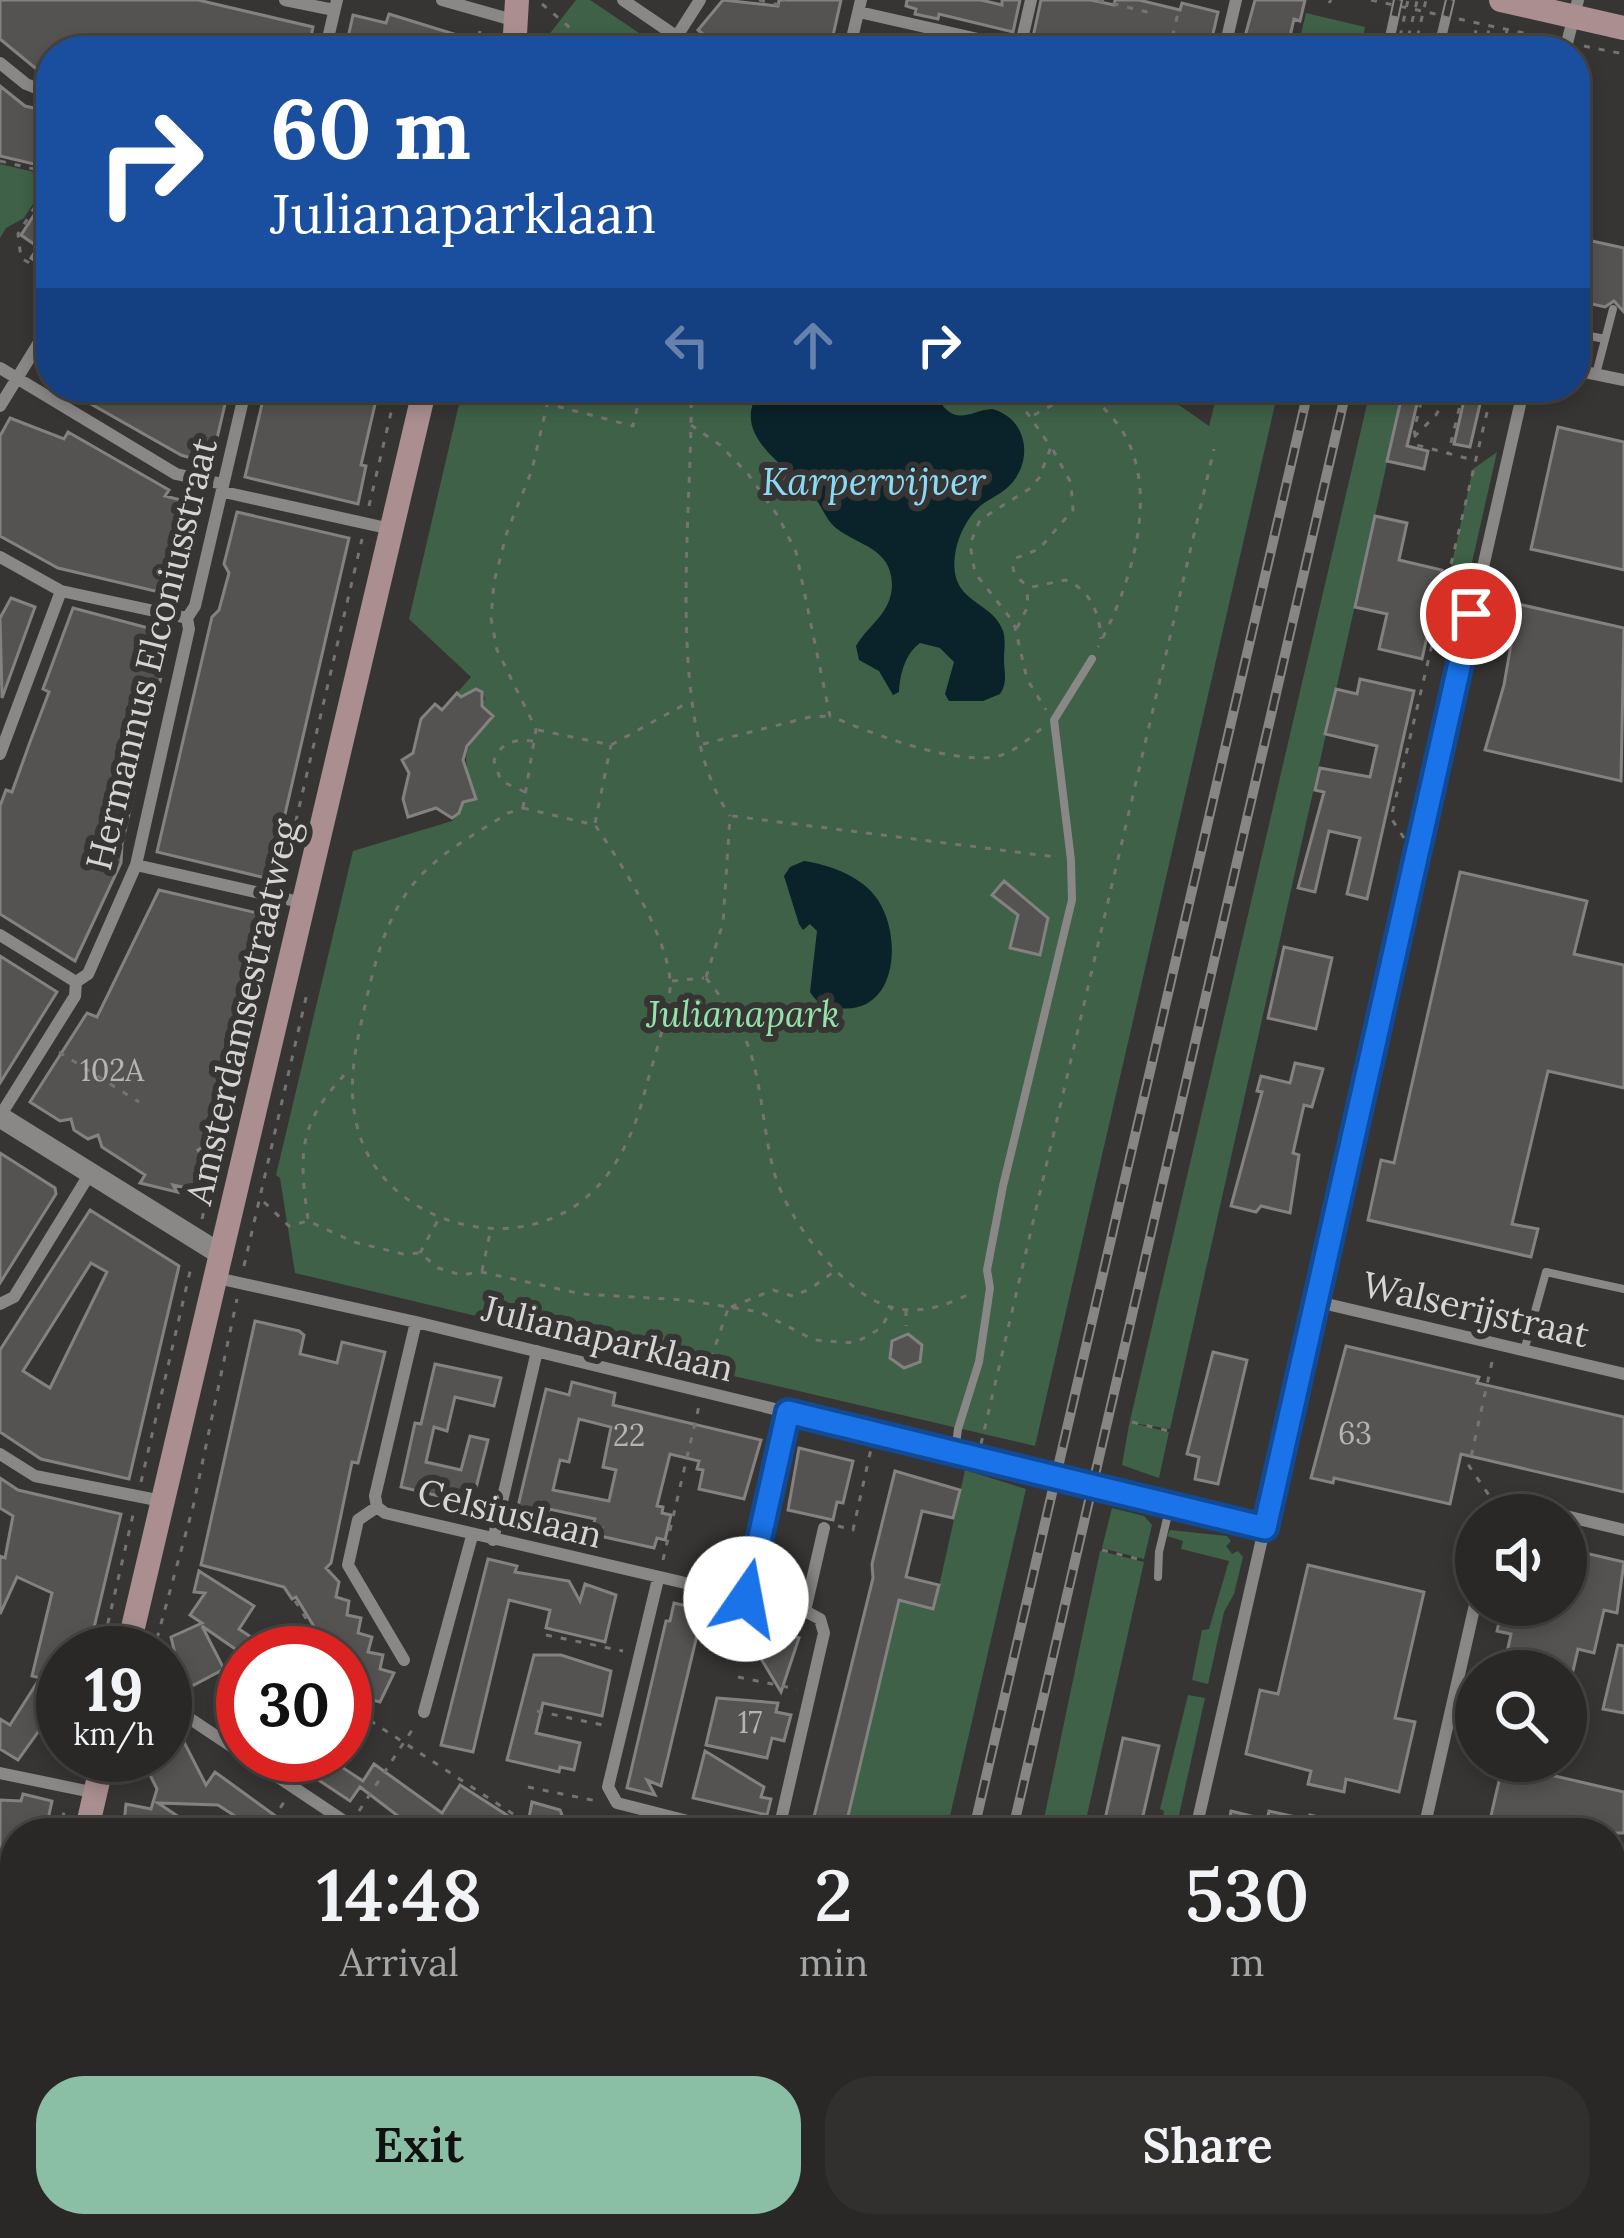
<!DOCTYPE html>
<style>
:root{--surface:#292826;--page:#31302e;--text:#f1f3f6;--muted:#a5a6a7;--line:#454443;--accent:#8abfa5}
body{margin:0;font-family:Lora,serif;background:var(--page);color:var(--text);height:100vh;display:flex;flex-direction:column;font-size:45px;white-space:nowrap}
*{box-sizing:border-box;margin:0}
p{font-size:39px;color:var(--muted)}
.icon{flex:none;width:66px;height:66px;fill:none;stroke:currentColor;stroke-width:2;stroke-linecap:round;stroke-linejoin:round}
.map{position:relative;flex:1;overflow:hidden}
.panel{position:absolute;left:0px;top:1818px;width:1626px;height:420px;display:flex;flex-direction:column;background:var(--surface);border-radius:48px 48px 0 0;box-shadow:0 6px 18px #0003,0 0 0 3px var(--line)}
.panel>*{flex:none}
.banner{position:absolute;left:36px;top:36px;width:1554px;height:366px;border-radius:48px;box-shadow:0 6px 18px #0003,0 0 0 3px var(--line);background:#1a4fa0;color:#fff;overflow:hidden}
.buttons{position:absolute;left:1455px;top:1494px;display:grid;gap:24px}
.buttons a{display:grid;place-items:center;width:132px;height:132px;border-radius:50%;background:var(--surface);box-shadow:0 6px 18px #0003,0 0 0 3px var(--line);font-size:60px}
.speed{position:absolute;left:36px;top:1626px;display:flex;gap:24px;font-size:60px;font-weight:700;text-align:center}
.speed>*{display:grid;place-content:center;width:156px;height:156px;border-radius:50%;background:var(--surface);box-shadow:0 6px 18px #0003,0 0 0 3px var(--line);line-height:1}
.speed small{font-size:30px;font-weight:400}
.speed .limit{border:18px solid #d22;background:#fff;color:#111}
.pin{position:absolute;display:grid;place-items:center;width:102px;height:102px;color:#fff;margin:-51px;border:6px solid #fff;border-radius:50%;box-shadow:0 3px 12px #0007}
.me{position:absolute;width:132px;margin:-66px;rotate:12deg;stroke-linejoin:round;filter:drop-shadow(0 0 9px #0008)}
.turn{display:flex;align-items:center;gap:42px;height:252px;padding:0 36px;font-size:54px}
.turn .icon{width:156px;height:156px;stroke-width:2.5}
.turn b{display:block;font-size:84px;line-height:102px}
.lanes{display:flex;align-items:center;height:114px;padding:0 36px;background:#0003;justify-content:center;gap:60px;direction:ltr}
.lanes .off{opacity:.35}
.eta{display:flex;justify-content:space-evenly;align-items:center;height:204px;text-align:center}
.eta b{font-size:72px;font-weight:600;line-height:84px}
.primary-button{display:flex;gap:24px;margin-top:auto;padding:24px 36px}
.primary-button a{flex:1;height:138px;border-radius:48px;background:var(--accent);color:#111;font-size:48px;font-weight:600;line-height:138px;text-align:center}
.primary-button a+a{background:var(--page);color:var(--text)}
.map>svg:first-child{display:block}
.green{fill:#3e6147}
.water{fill:#0a2229}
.building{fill:#555351;stroke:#848280;stroke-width:3;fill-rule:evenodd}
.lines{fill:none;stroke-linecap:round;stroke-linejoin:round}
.path{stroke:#767472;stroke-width:3;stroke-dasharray:6 9;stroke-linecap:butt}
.service{stroke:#8a8886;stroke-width:8}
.minor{stroke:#8a8886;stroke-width:12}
.tertiary{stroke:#8a8886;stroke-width:21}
.secondary{stroke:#ab8f90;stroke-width:24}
.rail-casing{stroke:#878684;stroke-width:10}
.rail{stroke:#373533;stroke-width:6;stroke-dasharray:18;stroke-linecap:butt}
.route-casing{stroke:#114b97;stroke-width:30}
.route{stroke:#1a73e8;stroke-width:21}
.labels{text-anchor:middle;stroke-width:12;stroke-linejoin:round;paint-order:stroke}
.number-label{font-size:30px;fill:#b6b4b3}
.street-label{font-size:36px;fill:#d6d5d4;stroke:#373533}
.park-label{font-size:36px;font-style:italic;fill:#94e3aa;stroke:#373533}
.water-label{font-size:39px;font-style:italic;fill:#8adbf8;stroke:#373533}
</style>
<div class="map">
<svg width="1624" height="2238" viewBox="0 0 1624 2238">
<rect width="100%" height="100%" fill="#373533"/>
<path class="green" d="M576,0H590L666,51H542L544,41Z
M1306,13L1365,27L1360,51H1297Z
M0,164L51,176L24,218L6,228L0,238Z
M463,387H1153L1209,426L1219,387H1279L1035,1446L725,1374V1366L691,1358L688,1366L295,1273L280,1178L276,1175L353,851L452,821L459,813V803L475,798C462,754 460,752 493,715L482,705L485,698L482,692L476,689L470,704L457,693L471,677L409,619Z
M1371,387H1404L1170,1429L1132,1423L1169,1432L1159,1478L1122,1465L1129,1425Z
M1497,452L1463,602L1443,603L1473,469Z
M965,1470L1026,1489L946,1833H845L898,1607L868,1599L869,1594L934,1609Z
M1112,1508L1144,1516L1152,1525L1144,1559L1102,1548Z
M1170,1530L1227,1536L1231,1541L1226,1546L1232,1554L1238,1551L1243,1557L1234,1594L1224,1612L1208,1684L1192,1680L1202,1630L1209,1629L1229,1561L1181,1549L1183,1541L1167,1536Z
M1100,1551L1144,1562L1083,1833H1041Z
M1188,1695L1205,1698L1175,1833H1160L1164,1811L1160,1809Z"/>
<path class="water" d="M762,387H852L870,399L881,387H943V406C959,425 973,410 992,409C1028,418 1035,463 1007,488C998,496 986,500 977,509C967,519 959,535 956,549C945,605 992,598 1003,631C1006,640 1004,650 1004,659C1004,673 1008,682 1000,694L983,701H949L945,694L954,662L940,648L920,643C905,654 900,674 899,692L893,695L879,671L859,660L856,646C869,624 892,613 892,584C891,548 859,546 836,528C826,520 823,508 815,498C789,464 725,437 762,387Z
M804,861C830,865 862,876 878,900C904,940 896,1021 832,1007C820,1004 817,1002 810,992L817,931L810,924L803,930L799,924L784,876L790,867Z"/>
<path class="building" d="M0,0H198L313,27L308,51H154L125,44L124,51H51V81L0,39Z
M723,0L778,6L779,0H841L830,49L817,46L816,51H725L707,44L710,40L698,30Z
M907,0H981L1002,5V0H1020L1013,32L939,14L938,19L915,14L916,9L906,6Z
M1041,0H1091L1114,5L1115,0H1139L1180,10L1182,3L1218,12L1209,51H1094L1033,37Z
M1255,0H1305L1300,21L1294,19L1288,45L1266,39L1263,51H1241Z
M389,14L454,34L450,51H345L353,15L386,23Z
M0,86L25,106L51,112V168L0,156Z
M51,189V272L31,258L38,247L21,235Z
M1592,241L1624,248V312L1614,301L1605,307L1579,301Z
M61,387H229L211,464L181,455Z
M266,387H292L290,395L320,403L322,394L341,398L344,387H379L361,465L366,466L358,504L245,477Z
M1404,387H1421L1407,446L1428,451L1424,469L1387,461Z
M1467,387H1484L1470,447L1454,444Z
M10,418L64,439L68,432L169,490L165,496L201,505L180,597L58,568L0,536V436Z
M1558,427L1624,442V570L1531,549Z
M237,512L349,538L270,879L157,852L212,617L219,610L229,573L224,564Z
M1375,516L1407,523L1399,560L1442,570L1422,659L1379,649L1387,614L1355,607Z
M11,598L35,607L2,698L0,618Z
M1518,604L1624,628L1621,781L1485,750L1504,685Z
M73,608L171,634L122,844L121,863L75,961L0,914V806L6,790L12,792L30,742L49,692L43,689Z
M1360,679L1414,691L1367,899L1347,894L1360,838L1329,831L1315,892L1298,888L1324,792L1315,790L1320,768L1370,777L1377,746L1325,734L1336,689L1357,694Z
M476,689L482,692V706L493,716L467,746L463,760L476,799L463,802L459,813L452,818L436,808L408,817L403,799L409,773L402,760L413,753L421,719L435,704L442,710L457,693L461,697Z
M1460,872L1587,901L1574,954L1624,965V1088L1548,1071L1512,1224L1538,1229L1531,1257L1368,1220L1381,1160L1394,1163Z
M1004,881L1048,918L1040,955L1010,948L1018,915L992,895Z
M159,890L261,914L208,1144L198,1150L204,1159L197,1190L173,1185L177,1192L140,1183L145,1175L102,1147L98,1135L88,1139L74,1130L71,1119L60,1121L30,1102L87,1013L97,1017Z
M1284,947L1332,958L1316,1029L1268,1018Z
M0,956L57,992L0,1083Z
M1295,1063L1323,1069L1312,1107L1304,1105L1293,1153L1299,1155L1290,1213L1261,1206L1256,1212L1231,1206L1262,1092L1257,1091L1261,1076L1290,1083Z
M0,1153L55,1188L56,1194L0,1283Z
M90,1210L179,1266L129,1479L41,1459L0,1432V1350ZM91,1263L107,1272L50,1388L23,1371Z
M255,1321L299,1331L304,1335L300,1354L337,1363L342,1342L385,1352L358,1463L352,1462L331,1563L326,1568L339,1582L336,1597L349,1601L347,1615L361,1618L358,1633L372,1637L368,1652L383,1655L380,1669L394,1673L380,1702L345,1693V1653H330L296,1597L292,1599L284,1587L201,1565Z
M908,1334L922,1345L920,1362L904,1368L890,1358L892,1341Z
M1346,1346L1479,1377L1477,1383L1624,1417V1492L1461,1454L1450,1504L1334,1478L1333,1483L1311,1478Z
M1213,1352L1247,1360L1218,1484L1195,1479L1199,1457L1187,1454Z
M435,1364L501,1378L494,1406L455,1397L447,1431L434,1427L426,1462L461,1470L470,1436L488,1440L472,1504L401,1487L415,1423L421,1424Z
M572,1382L615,1393L613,1405L761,1440L744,1499L699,1489L703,1470L697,1469L699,1461L670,1454L657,1506L663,1507L662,1513L671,1515L665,1540L657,1538L654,1548L600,1536L602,1528L593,1526L595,1519L549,1509L544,1530L514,1523L546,1389L569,1395ZM579,1419L611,1427L603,1467L616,1470L609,1501L553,1490L560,1460L569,1462Z
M799,1448L853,1461L843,1503L837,1502L833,1520L788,1510Z
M895,1471L960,1490L953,1518L922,1511L906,1577L939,1585L933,1609L899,1600L844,1833H810L873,1578L872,1564Z
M0,1478L18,1490L121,1514L88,1653H63V1697L18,1760L0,1749V1719L10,1725L40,1678L32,1676L52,1593L17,1577L0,1614V1556L5,1558L13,1516L0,1508Z
M1585,1553L1624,1562L1617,1613L1604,1610L1594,1653L1578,1649L1573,1671H1503L1511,1634L1497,1631L1503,1605H1566V1591L1576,1594Z
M488,1559L517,1566L515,1572L569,1581L580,1601L585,1584L616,1595L605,1642L546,1628L550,1610L509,1600L473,1752L441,1745Z
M1308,1565L1424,1592L1395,1718L1415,1722L1399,1792L1346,1779L1344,1792L1308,1784L1311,1771L1246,1754L1260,1690L1278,1694Z
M199,1571L254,1606L239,1629L275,1653H241L202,1626L224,1669L192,1686L176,1658L171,1637L202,1623L190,1615L205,1593L194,1592Z
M674,1603L703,1610L661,1786L647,1780L655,1795L627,1788L666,1621H670Z
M735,1623L782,1629L779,1634L799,1638L781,1692L760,1657L730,1649Z
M1618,1645L1624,1646V1713L1603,1709Z
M534,1655H561L611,1671L602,1716L543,1703L536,1733L580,1743L574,1770L560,1767L559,1772L507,1760Z
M717,1698L778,1703L776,1712L791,1715L784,1741L772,1738L767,1758L706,1745Z
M1123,1738L1159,1746L1139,1833H1102Z
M184,1742L206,1785L215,1772L299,1833H248L252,1827L218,1805L158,1803L203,1833H123L126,1804L151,1809L157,1789L144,1763Z
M705,1751L764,1787L761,1797L771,1799L767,1815L693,1798Z
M281,1755H344L337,1764L363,1781L374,1764L442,1813L460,1785L527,1828L532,1802L560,1810L569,1833H430L417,1825L415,1829L360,1787L350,1801Z
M1503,1764L1624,1792V1833H1487Z
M23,1794L52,1801L45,1833H15V1973L0,1969V1800L21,1801Z
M1231,1811L1267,1820L1269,1811L1309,1820L1310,1815L1360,1826V1833H1227Z
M32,2223H165L162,2238H28Z
M226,2223H319L328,2238H222Z
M468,2223H565L539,2238H476Z
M721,2223H778L776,2238H718Z
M1398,2223H1563L1560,2238H1395Z"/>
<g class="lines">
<path class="path" d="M759,0L783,6L784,0
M1098,0L1151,13
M1371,0L1551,39
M1329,3L1331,0
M542,4L568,26L582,51
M1242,36L1295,51
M1525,39V51
M791,42L831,51
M1584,46L1624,54
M475,51L480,31
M894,51L897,35
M1169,51L1178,13
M1397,51L1408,0
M1405,51L1417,1
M1414,51L1426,0
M1472,51L1477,25
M1484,51L1489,29
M1503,51L1507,30
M0,161L51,173
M51,181L18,234L21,258L51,276
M524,387L525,398L633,426L642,387
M668,387L690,393
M691,387C694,506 662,718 730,816
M869,387V397
M1009,387L1051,447L1039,478L1029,489L980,520L970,544L975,573L1014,623L1027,679L1046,710
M1082,387C1096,400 1110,413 1121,429C1162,492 1130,587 1098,647
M1425,387L1414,430L1417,445L1473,460
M1034,415L1084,388
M691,425L720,445L748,474L778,516L796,552L830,716C873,734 948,763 994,757C1013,754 1028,739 1042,728
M1414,437L1436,415L1444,400L1456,396L1461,401L1448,455
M1053,450L1071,483L1073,510L1039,549L1016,558C1007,570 1020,583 1032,587L1065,580C1090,589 1100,614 1101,639
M369,506L397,387
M1017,628L1027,608L1028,587
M538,730L611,745L689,702
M703,744L810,717L828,716
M525,792L501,781L494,761C500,742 515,739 533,741
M523,808L595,825C621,863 666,933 670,980C672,1004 653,1061 646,1087C635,1133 613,1182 572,1208C496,1256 379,1216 357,1126C347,1085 355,1050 364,1010C376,956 389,901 433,864C455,844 484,829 508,813Z
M523,808L536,729L497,650L491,618L494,582L507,532L532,470L551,387
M732,816L1056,857
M595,823L611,745
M1404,838L1391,818L1493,387
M282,880L362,539
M706,977L723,923L730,816
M706,978C724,1000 739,1022 749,1048C763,1089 763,1134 775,1175C788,1220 845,1297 894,1308C921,1314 951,1305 974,1291
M672,981L704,978
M59,1052L139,1102
M264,1202L289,1226L308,1221L354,1242L403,1254L420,1253L438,1268L461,1275L481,1272L582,1294L685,1300L760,1312L814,1340L855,1343L881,1328L892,1308
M202,1219L275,913
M308,1219C298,1150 299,1122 349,1070
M420,1253L438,1220
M244,1266L308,989
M482,1271L490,1233
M731,1307L773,1290L793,1296L810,1289L835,1271
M906,1310V1326
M1492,1362L1469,1466L1495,1504
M706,1373L728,1309
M1132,1422L1169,1431
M981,1444L1214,449
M141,1482L192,1263
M838,1526L853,1530L871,1449
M1102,1550L1142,1560
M663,1560L699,1406
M295,1601L328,1653
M546,1635L623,1651
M101,1653L133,1515
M153,1653L193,1507L237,1299
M738,1677L797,1689
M345,1704L542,1833
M537,1711L607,1726
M73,1771L77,1755
M528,1787L597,1801
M359,1811L416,1724
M59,1833L66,1804
M264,1833L286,1799
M609,1833L613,1817
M0,2089L15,2024
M108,2223L169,2238
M773,2223L786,2229L784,2238
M15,2238L18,2223
M1366,2238L1369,2223"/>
<path class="service" d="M1575,333L1605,339
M1596,374L1613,309
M1524,1351L1546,1272L1624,1289
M955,1452L958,1429L979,1362L990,1288L987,1270L1003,1186L1072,900L1071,860L1054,720L1092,659
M1158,1577L1159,1552L1170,1506"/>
<path class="minor" d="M285,0L334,10
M442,0L513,20
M623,0L698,51
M859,12L1031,51
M677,36L700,0
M1020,48L1031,0
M325,51L337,0
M849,51L861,0
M1224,51L1236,0
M1565,51L1578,0
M0,63L26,84L51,94
M0,368L176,474L223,484
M1575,370L1624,380
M0,406L51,323
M224,492L391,529
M0,557L61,591L187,618
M0,754L61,591
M136,865L304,903
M0,935L76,982
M0,1116L75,996L76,982L88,974L136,865L189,629L187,618L195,606L246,387
M217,1278L416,1322L1265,1528
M1314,1301L1624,1374
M0,1304L14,1297L89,1175
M416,1322L375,1496L377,1507L385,1513L805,1611L824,1528
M0,1454L35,1476L162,1501
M377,1507L358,1520L348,1565L404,1660
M1508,1515L1528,1508L1562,1515
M1566,1516L1624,1530
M493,1540L537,1351
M658,1579L608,1787L617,1803L735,1833
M746,1599L788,1412
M165,1702L243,1754
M424,1712L472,1536
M245,1755L362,1833
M0,1773L96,1793
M778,1833L824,1633L820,1619L805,1611
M1195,1833L1524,387
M1423,1833L1476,1600
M0,1988L15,1992
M1611,2214L1624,2160
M380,2223L389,2238
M193,2238L197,2223
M576,2238L612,2223
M686,2238L688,2223
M1606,2238L1609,2223"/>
<path class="tertiary" d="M0,1117L222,1255"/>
<path class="secondary" d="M1501,0L1624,28
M514,51L517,0
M127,1653L425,387
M86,1833L104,1755
M0,2195L15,2131"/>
<defs>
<path id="rail" d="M1387,51L1398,0
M1438,51L1450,0
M973,1833L1309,387
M1012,1833L1347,387
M879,2238L882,2223
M936,2238L939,2223"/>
</defs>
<use href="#rail" class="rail-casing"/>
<use href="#rail" class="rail"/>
</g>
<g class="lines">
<defs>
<path id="route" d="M746,1599L788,1412L1265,1528L1471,614"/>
</defs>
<use href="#route" class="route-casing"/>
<use href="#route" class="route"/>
</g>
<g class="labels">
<g class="number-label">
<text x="112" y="1081">102A</text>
<text x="1355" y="1444">63</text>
<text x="629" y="1446">22</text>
<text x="750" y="1733">17</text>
</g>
<g class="street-label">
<text transform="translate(151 654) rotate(-76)" y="13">Hermannus Elconiusstraat</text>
<text transform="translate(242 1012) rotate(-77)" y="13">Amsterdamsestraatweg</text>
<text transform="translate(1476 1309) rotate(13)" y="13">Walserijstraat</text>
<text transform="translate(608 1338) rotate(14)" y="13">Julianaparklaan</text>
<text transform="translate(510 1513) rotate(14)" y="13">Celsiuslaan</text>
</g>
<g class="park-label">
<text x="743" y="1027">Julianapark</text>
</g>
<g class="water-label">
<text x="874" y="495">Karpervijver</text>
</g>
</g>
</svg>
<div class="buttons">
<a><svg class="icon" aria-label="sound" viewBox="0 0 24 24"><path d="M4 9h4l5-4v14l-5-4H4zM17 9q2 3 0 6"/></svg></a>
<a><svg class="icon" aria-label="search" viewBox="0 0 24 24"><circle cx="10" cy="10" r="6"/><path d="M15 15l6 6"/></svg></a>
</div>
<div class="speed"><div>19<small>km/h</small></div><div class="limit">30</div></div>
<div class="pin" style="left:1471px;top:614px;background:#d93025"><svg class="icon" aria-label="arrive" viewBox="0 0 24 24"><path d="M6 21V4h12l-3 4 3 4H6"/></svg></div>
<svg class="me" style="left:746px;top:1599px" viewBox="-20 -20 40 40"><circle r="19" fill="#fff"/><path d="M0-13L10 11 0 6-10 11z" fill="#1a73e8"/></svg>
<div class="banner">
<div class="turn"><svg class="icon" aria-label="right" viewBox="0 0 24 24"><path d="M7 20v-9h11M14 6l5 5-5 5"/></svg><div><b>60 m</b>Julianaparklaan</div></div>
<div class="lanes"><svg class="icon off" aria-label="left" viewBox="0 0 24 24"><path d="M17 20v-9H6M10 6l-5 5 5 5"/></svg><svg class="icon off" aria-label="ahead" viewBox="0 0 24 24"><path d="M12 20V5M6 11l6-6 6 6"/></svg><svg class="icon" aria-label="right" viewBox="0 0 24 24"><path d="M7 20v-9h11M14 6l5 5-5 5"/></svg></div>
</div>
<section class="panel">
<div class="eta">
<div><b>14:48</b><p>Arrival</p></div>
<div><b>2</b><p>min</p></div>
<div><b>530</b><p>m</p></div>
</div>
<div class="primary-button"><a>Exit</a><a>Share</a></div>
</section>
</div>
